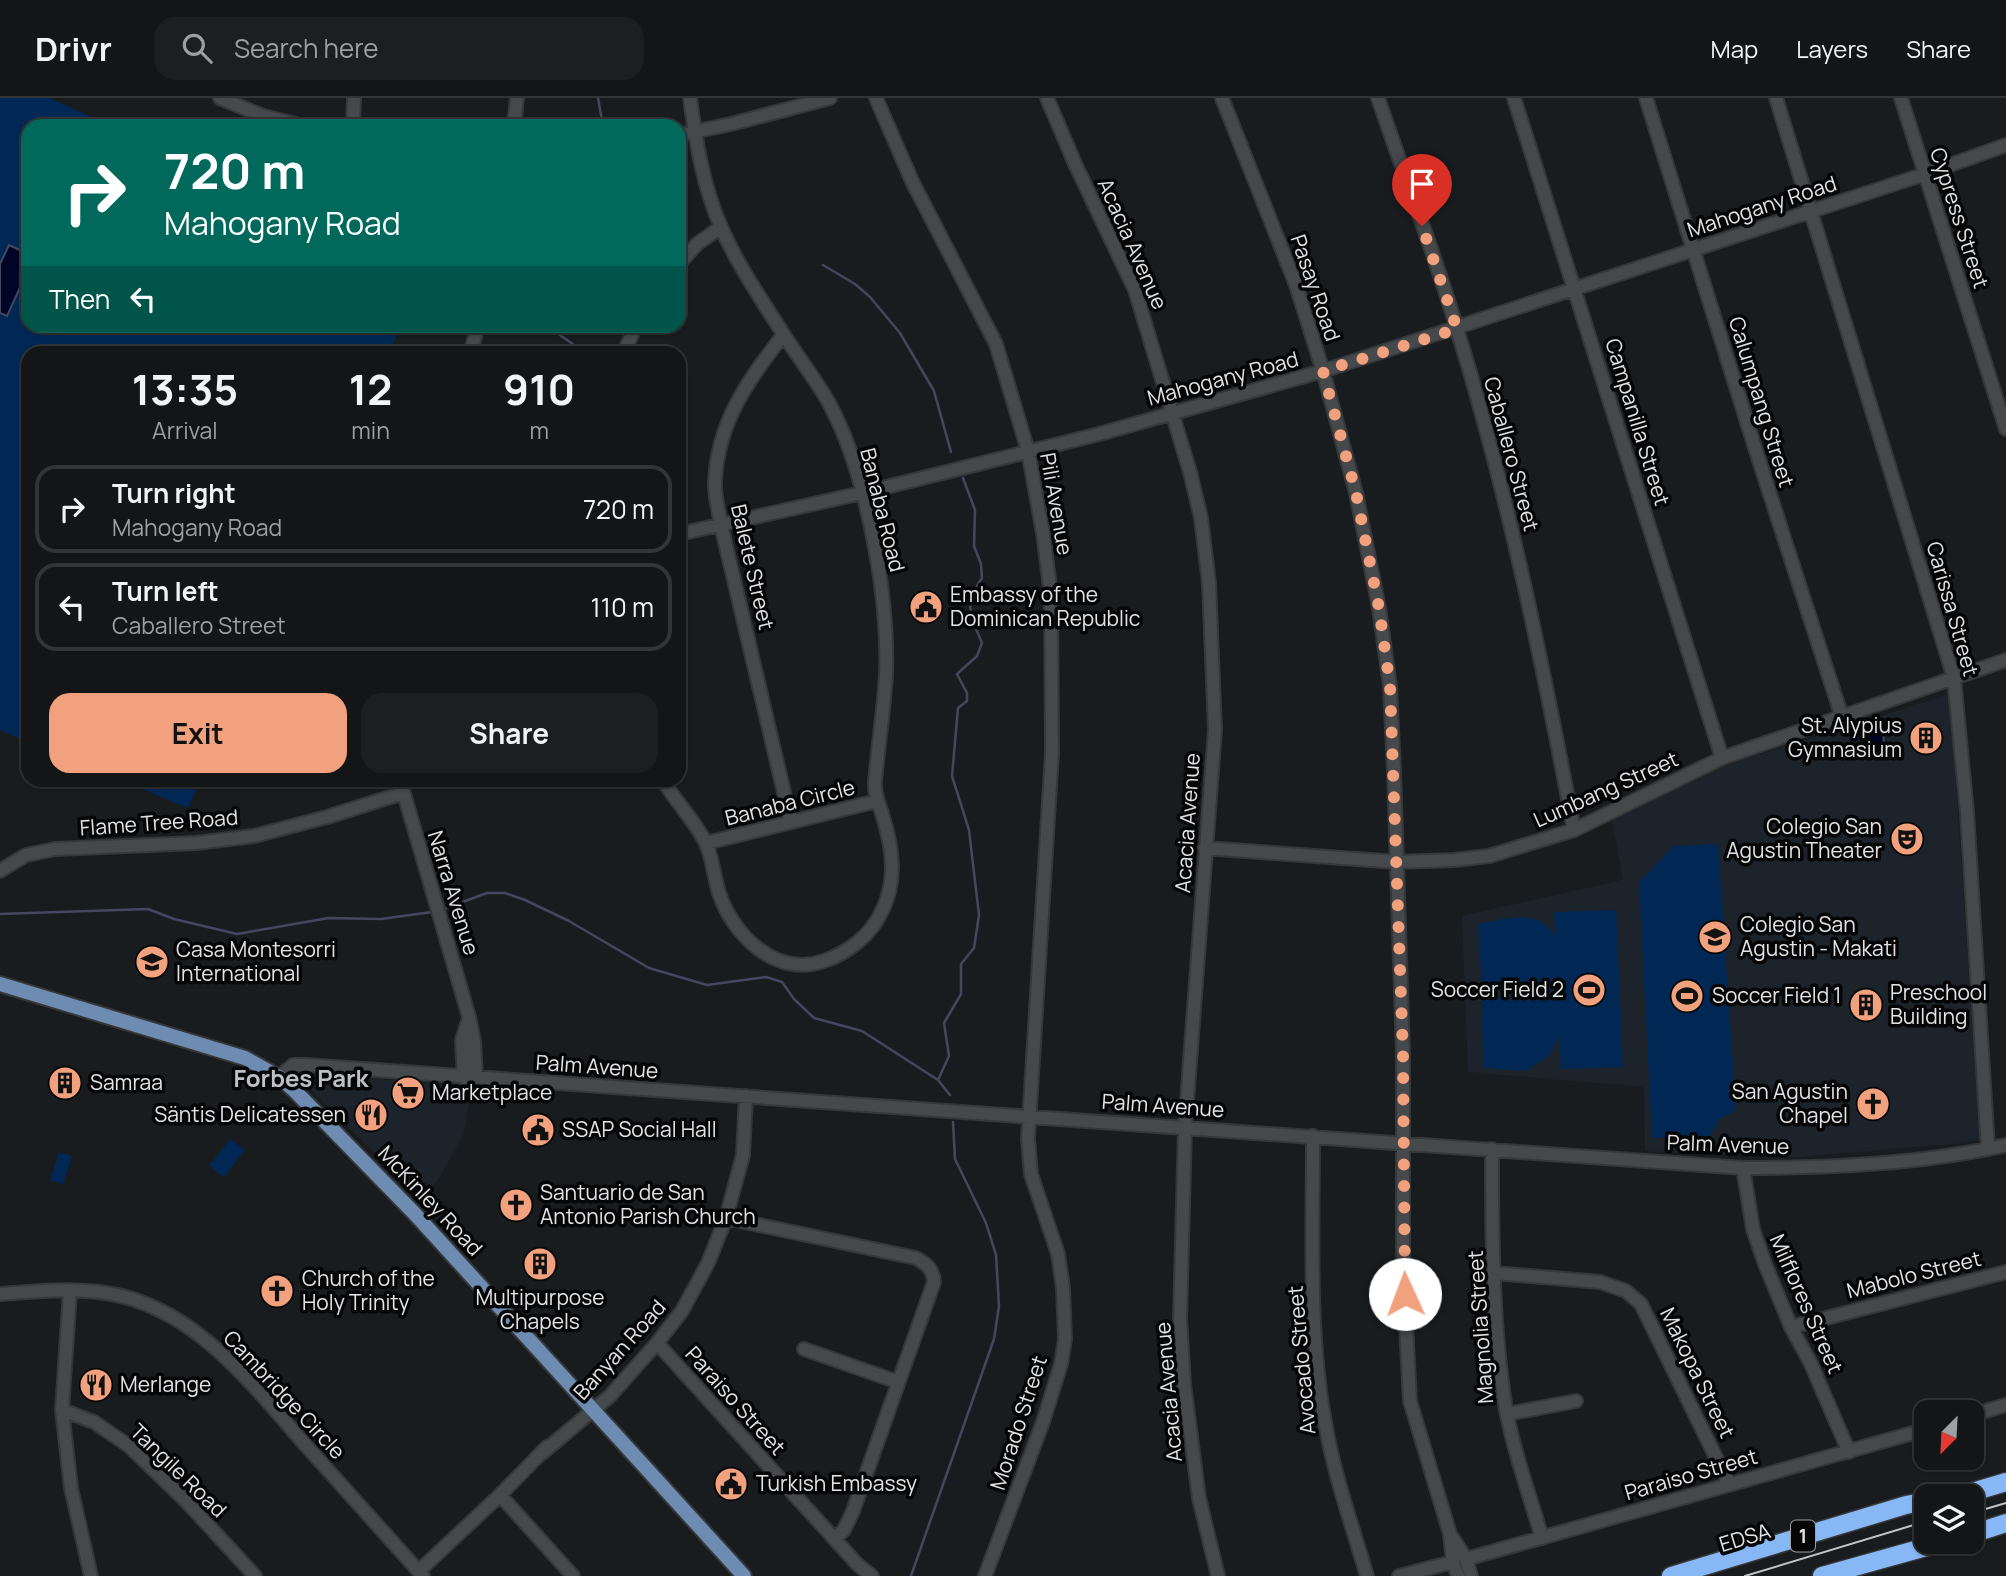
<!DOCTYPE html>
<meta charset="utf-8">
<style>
:root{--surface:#131516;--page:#1c1e1f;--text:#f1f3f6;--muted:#9d9fa1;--line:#323435;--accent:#f1a17d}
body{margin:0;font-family:Manrope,sans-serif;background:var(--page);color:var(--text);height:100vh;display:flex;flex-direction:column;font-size:26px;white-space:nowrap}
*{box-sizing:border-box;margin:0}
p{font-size:23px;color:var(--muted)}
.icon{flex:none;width:38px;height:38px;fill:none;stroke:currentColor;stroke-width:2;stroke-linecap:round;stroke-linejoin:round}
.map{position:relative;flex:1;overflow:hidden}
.drawer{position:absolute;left:21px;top:248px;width:665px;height:441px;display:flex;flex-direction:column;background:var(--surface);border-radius:21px;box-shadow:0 2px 5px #0004,0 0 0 2px var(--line)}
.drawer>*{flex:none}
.top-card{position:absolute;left:21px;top:21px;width:665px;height:214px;border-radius:21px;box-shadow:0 2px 5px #0004,0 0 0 2px var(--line);background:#00695c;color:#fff;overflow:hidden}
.needle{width:46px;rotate:204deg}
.buttons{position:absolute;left:1914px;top:1302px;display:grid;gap:14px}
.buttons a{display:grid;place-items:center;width:70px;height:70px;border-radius:14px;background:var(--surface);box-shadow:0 2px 5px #0004,0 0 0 2px var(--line);font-size:35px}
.pin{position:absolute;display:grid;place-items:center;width:60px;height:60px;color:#fff;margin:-72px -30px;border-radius:50% 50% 50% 0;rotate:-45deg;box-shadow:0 0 7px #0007}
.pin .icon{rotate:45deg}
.me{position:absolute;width:77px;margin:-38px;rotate:358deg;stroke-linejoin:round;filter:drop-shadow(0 0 5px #0008)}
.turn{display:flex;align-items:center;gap:24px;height:147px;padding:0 28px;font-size:32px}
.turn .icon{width:91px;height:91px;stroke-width:2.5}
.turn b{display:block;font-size:49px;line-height:60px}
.then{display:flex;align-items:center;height:66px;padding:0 28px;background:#0003;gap:14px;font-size:26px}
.eta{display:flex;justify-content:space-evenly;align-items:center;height:119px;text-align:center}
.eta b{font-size:42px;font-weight:700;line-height:49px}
.action{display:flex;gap:14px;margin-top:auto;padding:14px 28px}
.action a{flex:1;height:80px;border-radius:21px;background:var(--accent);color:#111;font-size:28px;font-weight:700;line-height:80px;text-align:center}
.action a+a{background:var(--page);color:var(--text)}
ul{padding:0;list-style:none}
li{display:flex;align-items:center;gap:21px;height:88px;margin:0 14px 10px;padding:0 14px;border:4px solid var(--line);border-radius:21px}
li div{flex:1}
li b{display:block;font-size:26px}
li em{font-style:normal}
header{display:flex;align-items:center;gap:42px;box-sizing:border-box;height:98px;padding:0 35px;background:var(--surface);border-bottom:2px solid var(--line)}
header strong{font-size:33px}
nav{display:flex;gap:38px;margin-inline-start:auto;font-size:24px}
.search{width:490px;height:63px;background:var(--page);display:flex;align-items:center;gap:18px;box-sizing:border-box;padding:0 24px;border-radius:21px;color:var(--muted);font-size:26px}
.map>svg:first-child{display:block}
.built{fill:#1d232a}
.green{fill:#012854}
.water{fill:#000427;stroke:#444760;stroke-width:2}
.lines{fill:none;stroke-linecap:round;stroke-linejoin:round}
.stream{stroke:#444760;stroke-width:2.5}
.minor-casing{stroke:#363739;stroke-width:16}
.major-casing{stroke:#363739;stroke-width:18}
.highway-casing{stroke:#363739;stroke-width:21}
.minor{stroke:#46494c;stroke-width:12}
.major{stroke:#6e8bb1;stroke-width:14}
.highway{stroke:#88b7f5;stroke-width:18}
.tram{stroke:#c4c5c7;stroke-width:2}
.route{stroke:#f1a17d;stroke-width:12;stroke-dasharray:0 21.6}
.labels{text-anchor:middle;stroke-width:7;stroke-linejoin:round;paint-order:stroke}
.shield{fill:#060607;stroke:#a0a1a2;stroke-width:2}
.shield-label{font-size:19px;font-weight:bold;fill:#e2e3e5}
.street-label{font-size:21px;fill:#e2e3e5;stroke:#060607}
.poi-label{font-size:21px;fill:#e2e3e5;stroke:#060607;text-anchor:start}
.quarter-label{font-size:24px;font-weight:bold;fill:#bdc0c4;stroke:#060607}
</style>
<header>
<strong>Drivr</strong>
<div class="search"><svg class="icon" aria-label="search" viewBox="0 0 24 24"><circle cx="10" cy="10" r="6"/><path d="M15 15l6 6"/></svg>Search here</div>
<nav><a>Map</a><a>Layers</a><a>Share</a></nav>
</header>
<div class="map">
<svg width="2006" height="1478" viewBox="0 0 2006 1478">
<rect width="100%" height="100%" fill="#191c1e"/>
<path class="built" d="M1950,596L1980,1042L1964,1045L1798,1059L1645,1053L1644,989L1468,974L1462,818L1623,782L1612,722L1726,667Z
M314,976L472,988L464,1035L442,1076L422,1102L307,988Z"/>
<path class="green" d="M0,0H50L111,28H28V228H401L389,255L28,256V644L0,632Z
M122,683H200L188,710Z
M1718,746L1736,1012L1719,1021L1710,1038L1652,1040L1639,784L1674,748Z
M1616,812L1623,969L1561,971L1559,939L1549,958L1526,973L1483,970L1482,899L1558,900L1557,893L1482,892L1478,826C1506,821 1538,809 1555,838L1554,814Z
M230,1041L245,1052L224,1079L209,1068Z
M59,1054L72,1058L63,1086L50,1082Z"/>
<path class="water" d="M9,147L28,156V172L7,218L0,215V166Z
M1883,630L1884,649L1863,650L1862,631Z"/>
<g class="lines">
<path class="stream" d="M598,0L603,28
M823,167L855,186L870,199L900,235L934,293L951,354
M561,228L557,235L587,256
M441,812L487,795H505L525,802L569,823L649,870L707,887L766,879L782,884L794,901L814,920L862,933L938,982L950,997
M0,816L148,811L174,821L237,836L329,820L381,821L432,814
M938,982L949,958L944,925L961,896V866L974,850L979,817L969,732L952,678L958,610L967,603V595L957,576L977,558L982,545C970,516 963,507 982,480L981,466L974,448L975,412L963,380
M911,1478L994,1241L999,1208L996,1157L986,1125L955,1061L953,1024"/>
<defs>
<path id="minor" d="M220,0L263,18L303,28
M876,0L912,83L996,246L1028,353L1043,435L1051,497L1052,655L1028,1041L1031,1076L1058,1156L1063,1190L1065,1241L1061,1266L1043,1324L985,1478
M1047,0L1076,68L1135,192L1190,374L1201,420L1209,485L1215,632L1185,1030L1180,1221L1184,1286L1199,1400L1218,1478
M1222,0L1296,187L1323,273L1356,395L1379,510L1390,588L1394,673L1403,956V1169L1410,1303L1450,1436L1453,1464L1458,1478
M1378,0C1404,77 1434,153 1457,231C1508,395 1542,563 1574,732
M1514,0L1722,660
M1646,0L1755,350L1842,619
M1776,0L1954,580L1967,714L1988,1051
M1901,0L2006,331
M353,28L354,0
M514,28L517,0
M679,37L731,26L830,0
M679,166L697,146L721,129
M783,237C748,283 718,323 715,383C714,397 719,413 721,427L791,724
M470,256L478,228
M623,256L636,228
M679,436L862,395L1099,336L1323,273L1925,76L2006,47
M400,682L469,919L474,943L476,980
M663,682C674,702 700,729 707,748C713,763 714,779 719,795C733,837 776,880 824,863C848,855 871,837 882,813C897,783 893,751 883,719C880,708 874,697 875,684C878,648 884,612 886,576C889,498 866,373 829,305C815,280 797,258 782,234C761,201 737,166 721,129C703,88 696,44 690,0
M706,745L877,703
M1205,750L1397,764L1455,762L1489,758L1574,732L1722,660L2006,562
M0,773L26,757L55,751L196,745L254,738L327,719L403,695
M279,979L293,967H306L1743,1070C1830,1070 1921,1066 2006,1047
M464,980L462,942L469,920
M1313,1038C1313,1129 1308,1235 1325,1324C1334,1377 1352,1427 1367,1478
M1492,1051C1492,1137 1492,1226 1506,1312C1514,1355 1530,1398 1542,1440
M1743,1070L1753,1131L1765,1166L1791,1229L1811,1266L1849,1354
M726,1120L916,1160C927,1166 933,1171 934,1184L853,1413L844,1432L835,1440
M1495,1175L1600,1184L1626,1193L1641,1206L1729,1386
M70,1193L62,1312L71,1390L91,1478
M0,1196C34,1193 72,1190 106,1195C195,1208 254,1289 309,1351C347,1393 385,1436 423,1478
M1791,1229L2006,1174
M657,1245L858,1467L872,1478
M804,1251L898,1284
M62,1312L94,1324L129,1348L186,1403L255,1478
M1507,1316L1576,1303
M1972,1317L2006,1307
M542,1355L610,1298L657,1245L682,1213L708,1165L726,1120L743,1057L746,998
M500,1397L573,1478
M1452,1439L1466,1461L1471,1478
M1466,1461L1927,1331
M419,1473L500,1397L547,1349
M1399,1478L1453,1464"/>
<path id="major" d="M0,886L245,960L279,979L295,993L415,1116L744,1478"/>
<path id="highway" d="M1959,1398L2006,1384
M1972,1436L2006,1425
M1671,1478L1906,1407L1927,1403
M1822,1478L1944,1444"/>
</defs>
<use href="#minor" class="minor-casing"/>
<use href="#major" class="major-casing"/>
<use href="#highway" class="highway-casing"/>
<use href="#minor" class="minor"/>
<use href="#major" class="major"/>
<use href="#highway" class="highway"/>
<path class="tram" d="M1972,1415L2006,1405
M1745,1478L1927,1423"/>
</g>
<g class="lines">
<path class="route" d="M1405,1196L1403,956L1390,588L1379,510L1356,395L1323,273L1457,231L1422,128"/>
</g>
<defs>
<symbol id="civic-disc" viewBox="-11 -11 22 22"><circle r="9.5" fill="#f1a17d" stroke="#060607"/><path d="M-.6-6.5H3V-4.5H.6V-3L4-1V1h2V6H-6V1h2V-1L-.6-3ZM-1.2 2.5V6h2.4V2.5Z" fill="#111"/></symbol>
<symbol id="building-disc" viewBox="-11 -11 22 22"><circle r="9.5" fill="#f1a17d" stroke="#060607"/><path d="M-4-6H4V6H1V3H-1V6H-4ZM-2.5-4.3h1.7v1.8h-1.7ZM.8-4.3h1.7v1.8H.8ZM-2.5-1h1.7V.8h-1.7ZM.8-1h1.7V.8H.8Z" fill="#111"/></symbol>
<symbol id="theatre-disc" viewBox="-11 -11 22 22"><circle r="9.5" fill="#f1a17d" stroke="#060607"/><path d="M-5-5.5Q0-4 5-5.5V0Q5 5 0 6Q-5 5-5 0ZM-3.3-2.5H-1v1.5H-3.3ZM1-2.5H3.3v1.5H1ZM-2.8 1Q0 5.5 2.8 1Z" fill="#111"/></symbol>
<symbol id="school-disc" viewBox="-11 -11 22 22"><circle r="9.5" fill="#f1a17d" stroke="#060607"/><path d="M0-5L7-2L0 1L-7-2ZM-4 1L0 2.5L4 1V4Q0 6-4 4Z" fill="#111"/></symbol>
<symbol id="stadium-disc" viewBox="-11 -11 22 22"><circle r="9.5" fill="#f1a17d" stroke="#060607"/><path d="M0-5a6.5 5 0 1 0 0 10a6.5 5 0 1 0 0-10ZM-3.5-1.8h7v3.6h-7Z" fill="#111"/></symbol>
<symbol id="supermarket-disc" viewBox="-11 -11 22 22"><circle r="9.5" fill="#f1a17d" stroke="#060607"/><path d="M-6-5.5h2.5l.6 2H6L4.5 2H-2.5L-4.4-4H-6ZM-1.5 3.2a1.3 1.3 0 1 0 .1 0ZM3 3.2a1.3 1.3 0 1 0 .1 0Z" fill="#111"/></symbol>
<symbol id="church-disc" viewBox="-11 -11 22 22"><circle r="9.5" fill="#f1a17d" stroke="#060607"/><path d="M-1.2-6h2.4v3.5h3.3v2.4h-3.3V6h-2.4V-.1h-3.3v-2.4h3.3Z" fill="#111"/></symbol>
<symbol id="restaurant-disc" viewBox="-11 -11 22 22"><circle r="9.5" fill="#f1a17d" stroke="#060607"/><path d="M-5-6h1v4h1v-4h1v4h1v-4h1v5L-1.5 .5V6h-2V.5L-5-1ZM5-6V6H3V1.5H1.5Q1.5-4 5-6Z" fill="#111"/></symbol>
</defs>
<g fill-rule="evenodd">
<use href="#civic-disc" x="907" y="490" width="38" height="38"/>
<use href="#building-disc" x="1907" y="621" width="38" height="38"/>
<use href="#theatre-disc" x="1888" y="722" width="38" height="38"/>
<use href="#school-disc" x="1696" y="820" width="38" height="38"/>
<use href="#school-disc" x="133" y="845" width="38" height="38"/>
<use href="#stadium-disc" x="1570" y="873" width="38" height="38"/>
<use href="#stadium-disc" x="1668" y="879" width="38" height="38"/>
<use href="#building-disc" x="1847" y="888" width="38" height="38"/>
<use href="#building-disc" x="46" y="966" width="38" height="38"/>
<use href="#supermarket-disc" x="389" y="976" width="38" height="38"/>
<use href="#church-disc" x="1854" y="987" width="38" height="38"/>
<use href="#restaurant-disc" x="352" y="998" width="38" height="38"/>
<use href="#civic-disc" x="519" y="1013" width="38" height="38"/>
<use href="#church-disc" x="497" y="1088" width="38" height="38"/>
<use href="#building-disc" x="521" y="1147" width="38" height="38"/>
<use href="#church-disc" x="258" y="1174" width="38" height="38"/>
<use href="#restaurant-disc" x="77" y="1268" width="38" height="38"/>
<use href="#civic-disc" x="712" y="1367" width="38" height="38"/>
</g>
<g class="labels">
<rect class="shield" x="1791" y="1422.5" width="24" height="31" rx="5"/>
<g class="shield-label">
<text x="1803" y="1445">1</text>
</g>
<g class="street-label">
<text transform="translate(1762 109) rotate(-18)" y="7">Mahogany Road</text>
<text transform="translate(1959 120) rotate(72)" y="7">Cypress Street</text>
<text transform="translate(1132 146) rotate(66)" y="7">Acacia Avenue</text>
<text transform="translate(1315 190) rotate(71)" y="7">Pasay Road</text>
<text transform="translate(1223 281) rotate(-15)" y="7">Mahogany Road</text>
<text transform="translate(1761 304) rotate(73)" y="7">Calumpang Street</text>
<text transform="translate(1637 324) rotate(73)" y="7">Campanilla Street</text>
<text transform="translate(1511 356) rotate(75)" y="7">Caballero Street</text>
<text transform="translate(1056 406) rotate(80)" y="7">Pili Avenue</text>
<text transform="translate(882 412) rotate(76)" y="7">Banaba Road</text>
<text transform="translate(752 469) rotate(77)" y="7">Balete Street</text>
<text transform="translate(1952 511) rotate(74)" y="7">Carissa Street</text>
<text transform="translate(1606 692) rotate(-24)" y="7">Lumbang Street</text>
<text transform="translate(790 705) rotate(-14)" y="7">Banaba Circle</text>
<text transform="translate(159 725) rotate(-4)" y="7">Flame Tree Road</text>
<text transform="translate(1188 725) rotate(-86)" y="7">Acacia Avenue</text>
<text transform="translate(453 795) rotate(73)" y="7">Narra Avenue</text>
<text transform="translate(597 969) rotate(4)" y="7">Palm Avenue</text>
<text transform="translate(1163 1008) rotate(4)" y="7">Palm Avenue</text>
<text transform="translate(1728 1047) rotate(2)" y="7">Palm Avenue</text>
<text transform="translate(430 1103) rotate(47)" y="7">McKinley Road</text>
<text transform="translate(1914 1177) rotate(-14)" y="7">Mabolo Street</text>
<text transform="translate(1806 1206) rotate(66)" y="7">Milflores Street</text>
<text transform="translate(1481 1229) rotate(-94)" y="7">Magnolia Street</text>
<text transform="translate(620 1252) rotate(-48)" y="7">Banyan Road</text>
<text transform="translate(1302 1262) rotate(-95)" y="7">Avocado Street</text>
<text transform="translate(1697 1275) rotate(64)" y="7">Makopa Street</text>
<text transform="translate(1169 1294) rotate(-95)" y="7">Acacia Avenue</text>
<text transform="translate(284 1297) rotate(47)" y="7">Cambridge Circle</text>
<text transform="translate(735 1303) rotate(48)" y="7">Paraiso Street</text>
<text transform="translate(1019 1325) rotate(-72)" y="7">Morado Street</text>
<text transform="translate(178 1373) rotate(44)" y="7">Tangile Road</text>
<text transform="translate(1691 1377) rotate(-16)" y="7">Paraiso Street</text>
<text transform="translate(1745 1440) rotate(-17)" y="7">EDSA</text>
</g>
<g class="poi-label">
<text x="950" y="504">Embassy of the<tspan x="950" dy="24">Dominican Republic</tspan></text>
<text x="1902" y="635" text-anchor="end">St. Alypius<tspan x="1902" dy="24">Gymnasium</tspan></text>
<text x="1882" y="736" text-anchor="end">Colegio San<tspan x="1882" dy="24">Agustin Theater</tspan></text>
<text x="1740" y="834">Colegio San<tspan x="1740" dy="24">Agustin - Makati</tspan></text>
<text x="176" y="859">Casa Montesorri<tspan x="176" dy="24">International</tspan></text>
<text x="1564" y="899" text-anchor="end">Soccer Field 2</text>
<text x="1890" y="902">Preschool<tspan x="1890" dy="24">Building</tspan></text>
<text x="1712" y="905">Soccer Field 1</text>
<text x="90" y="992">Samraa</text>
<text x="1848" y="1001" text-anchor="end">San Agustin<tspan x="1848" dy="24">Chapel</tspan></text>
<text x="432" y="1002">Marketplace</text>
<text x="346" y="1024" text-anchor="end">Säntis Delicatessen</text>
<text x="562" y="1039">SSAP Social Hall</text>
<text x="540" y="1102">Santuario de San<tspan x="540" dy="24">Antonio Parish Church</tspan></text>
<text x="302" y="1188">Church of the<tspan x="302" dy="24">Holy Trinity</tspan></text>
<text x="540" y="1207" text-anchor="middle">Multipurpose<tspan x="540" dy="24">Chapels</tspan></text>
<text x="120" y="1294">Merlange</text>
<text x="756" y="1393">Turkish Embassy</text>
</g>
<g class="quarter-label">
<text x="301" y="989">Forbes Park</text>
</g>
</g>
</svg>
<div class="buttons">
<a><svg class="needle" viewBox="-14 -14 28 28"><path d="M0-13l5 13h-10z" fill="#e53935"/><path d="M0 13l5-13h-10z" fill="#9d9fa1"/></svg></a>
<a><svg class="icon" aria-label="layers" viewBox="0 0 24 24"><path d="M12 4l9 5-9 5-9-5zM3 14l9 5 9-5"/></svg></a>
</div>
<div class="pin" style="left:1422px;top:128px;background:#d93025"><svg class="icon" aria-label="arrive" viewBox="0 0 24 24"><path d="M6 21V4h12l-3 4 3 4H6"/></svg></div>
<svg class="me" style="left:1405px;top:1196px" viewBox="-20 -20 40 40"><circle r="19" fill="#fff"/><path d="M0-13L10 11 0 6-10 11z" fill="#f1a17d"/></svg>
<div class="top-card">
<div class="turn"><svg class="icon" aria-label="right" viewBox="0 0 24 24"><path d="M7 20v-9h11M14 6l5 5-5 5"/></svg><div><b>720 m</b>Mahogany Road</div></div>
<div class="then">Then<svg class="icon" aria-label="left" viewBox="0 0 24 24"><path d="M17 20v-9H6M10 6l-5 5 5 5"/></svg></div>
</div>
<section class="drawer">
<div class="eta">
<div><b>13:35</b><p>Arrival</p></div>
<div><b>12</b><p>min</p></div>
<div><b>910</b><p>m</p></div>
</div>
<ul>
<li><svg class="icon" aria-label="right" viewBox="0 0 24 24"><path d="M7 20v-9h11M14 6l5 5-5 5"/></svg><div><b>Turn right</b><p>Mahogany Road</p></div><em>720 m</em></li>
<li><svg class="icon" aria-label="left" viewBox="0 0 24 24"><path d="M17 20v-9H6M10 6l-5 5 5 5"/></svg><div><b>Turn left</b><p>Caballero Street</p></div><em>110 m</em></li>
</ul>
<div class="action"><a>Exit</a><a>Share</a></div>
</section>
</div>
